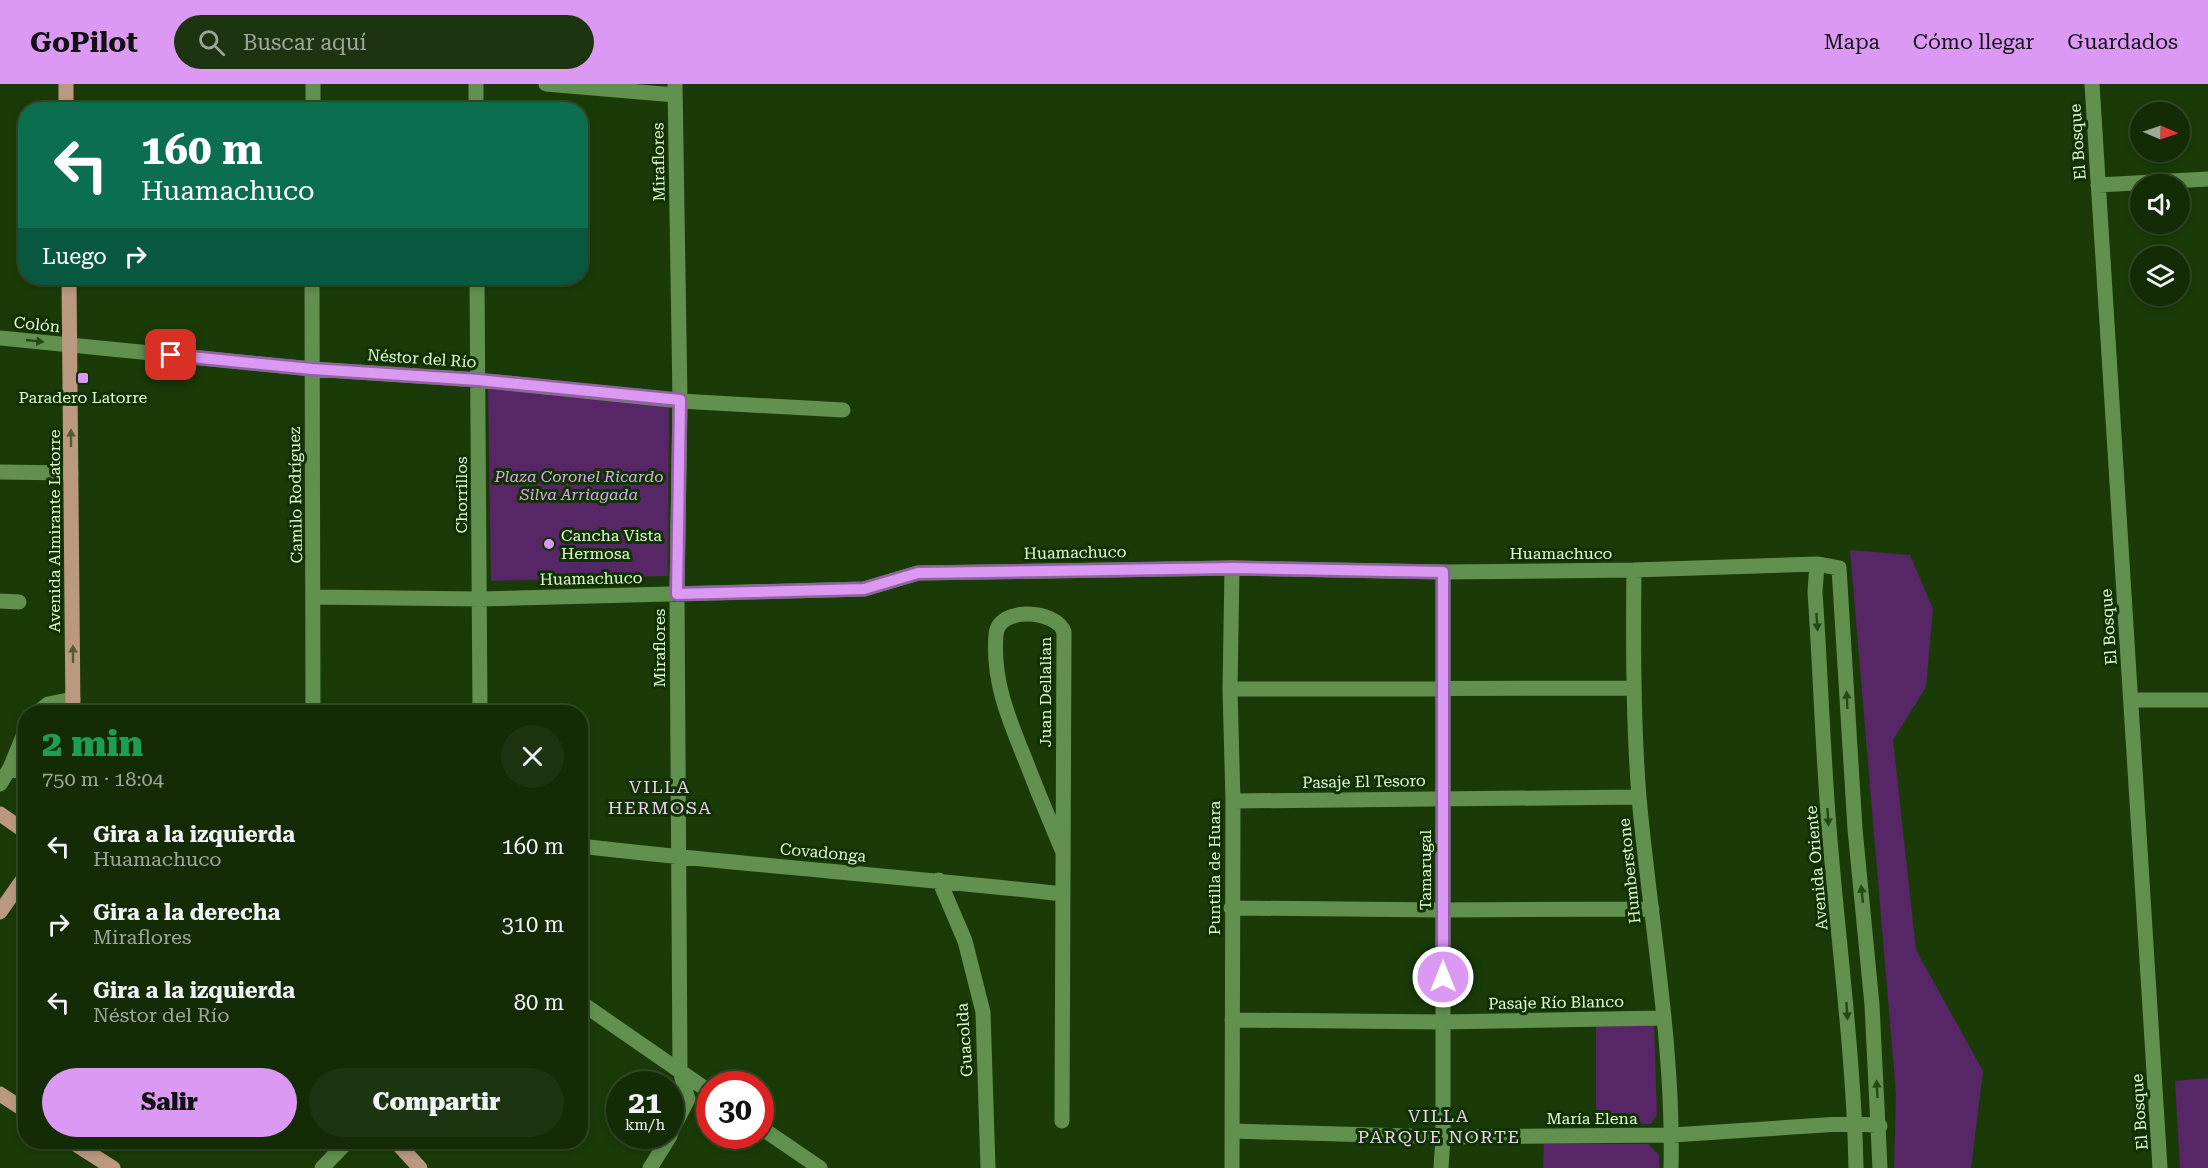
<!DOCTYPE html>
<html lang="es">
<meta charset="utf-8">
<style>
:root{--surface:#142c06;--page:#1d3410;--text:#f1f3f6;--muted:#9da79b;--line:#334828;--accent:#dc99f4}
body{margin:0;font-family:"Roboto Serif",serif;background:var(--page);color:var(--text);height:100vh;display:flex;flex-direction:column;font-size:22px;white-space:nowrap}
*{box-sizing:border-box;margin:0}
p{font-size:20px;color:var(--muted)}
.icon{flex:none;width:33px;height:33px;fill:none;stroke:currentColor;stroke-width:2;stroke-linecap:round;stroke-linejoin:round}
.map{position:relative;flex:1;overflow:hidden}
.panel{position:absolute;left:18px;top:621px;width:570px;height:444px;display:flex;flex-direction:column;background:var(--surface);border-radius:24px;box-shadow:0 3px 9px #0003,0 0 0 2px var(--line)}
.panel>*{flex:none}
.guide{position:absolute;left:18px;top:18px;width:570px;height:183px;border-radius:24px;box-shadow:0 3px 9px #0003,0 0 0 2px var(--line);background:#0b6e4f;color:#fff;overflow:hidden}
.needle{width:39px;rotate:92deg}
.controls{position:absolute;left:2130px;top:18px;display:grid;gap:12px}
.controls a{display:grid;place-items:center;width:60px;height:60px;border-radius:50%;background:var(--surface);box-shadow:0 3px 9px #0003,0 0 0 2px var(--line);font-size:30px}
.speed{position:absolute;left:606px;top:987px;display:flex;gap:12px;font-size:30px;font-weight:700;text-align:center}
.speed>*{display:grid;place-content:center;width:78px;height:78px;border-radius:50%;background:var(--surface);box-shadow:0 3px 9px #0003,0 0 0 2px var(--line);line-height:1}
.speed small{font-size:15px;font-weight:400}
.speed .limit{border:9px solid #d22;background:#fff;color:#111}
.pin{position:absolute;display:grid;place-items:center;width:51px;height:51px;color:#fff;margin:-26px;border-radius:12px;box-shadow:0 3px 9px #0006}
.me{position:absolute;width:66px;margin:-33px;rotate:0deg;stroke-linejoin:round;filter:drop-shadow(0 0 4px #0008)}
.turn{display:flex;align-items:center;gap:21px;height:126px;padding:0 24px;font-size:27px}
.turn .icon{width:78px;height:78px;stroke-width:2.5}
.turn b{display:block;font-size:42px;line-height:51px}
.then{display:flex;align-items:center;height:57px;padding:0 24px;background:#0003;gap:12px;font-size:22px}
.round{display:grid;place-items:center;flex:none;width:63px;height:63px;border-radius:32px;background:var(--page)}
.summary{display:flex;align-items:center;justify-content:space-between;height:102px;padding:0 24px}
h1{font-size:36px;font-weight:800;line-height:45px;color:#1e9e55}
.cta{display:flex;gap:12px;margin-top:auto;padding:12px 24px}
.cta a{flex:1;height:69px;border-radius:36px;background:var(--accent);color:#111;font-size:24px;font-weight:800;line-height:69px;text-align:center}
.cta a+a{background:var(--page);color:var(--text)}
ul{padding:0;list-style:none}
li{display:flex;align-items:center;gap:18px;height:78px;padding:0 24px}
li div{flex:1}
li b{display:block;font-size:22px}
li em{font-style:normal}
header{display:flex;align-items:center;gap:36px;box-sizing:border-box;height:84px;padding:0 30px;background:var(--accent);color:#111}
header strong{font-size:28px}
nav{display:flex;gap:33px;margin-inline-start:auto;font-size:21px}
.search{width:420px;height:54px;background:var(--page);display:flex;align-items:center;gap:15px;box-sizing:border-box;padding:0 21px;border-radius:33px;color:var(--muted);font-size:22px}
.map>svg:first-child{display:block}
.green{fill:#562666}
.lines{fill:none;stroke-linecap:round;stroke-linejoin:round}
.minor{stroke:#62914f;stroke-width:15}
.major{stroke:#bb9880;stroke-width:15}
.oneway{fill:#244914}
.oneway2{fill:#545a33}
.route-casing{stroke:#8f639f;stroke-width:15}
.route{stroke:#dc99f4;stroke-width:10}
.poi-dot{fill:#dc99f4;stroke:#103100;stroke-width:2}
.labels{text-anchor:middle;stroke-width:6;stroke-linejoin:round;paint-order:stroke}
.street-label{font-size:16px;fill:#e2fbd8;stroke:#103100}
.poi-label{font-size:16px;fill:#e2fbd8;stroke:#103100}
.park-label{font-size:16px;font-style:italic;fill:#dda7f1;stroke:#103100}
.neighbourhood-label{font-size:18px;letter-spacing:1.5px;fill:#edd1f7;stroke:#103100}
</style>
<header>
<strong>GoPilot</strong>
<div class="search"><svg class="icon" aria-label="search" viewBox="0 0 24 24"><circle cx="10" cy="10" r="6"/><path d="M15 15l6 6"/></svg>Buscar aquí</div>
<nav><a>Mapa</a><a>Cómo llegar</a><a>Guardados</a></nav>
</header>
<div class="map">
<svg width="2208" height="1084" viewBox="0 0 2208 1084">
<rect width="100%" height="100%" fill="#1a3b08"/>
<path class="green" d="M488,302L669,320L668,492L491,497Z
M1850,466L1910,471L1933,525L1926,603L1893,656L1916,866L1983,987L1971,1084H1894L1896,1010Z
M1654,939L1657,1031L1651,1040L1596,1041V941Z
M2208,994V1084H2180L2175,997Z
M1544,1060H1648L1659,1071V1084H1543Z"/>
<g class="lines">
<path class="minor" d="M476,0V26
M546,0L675,11
M2092,0L2160,1084
M313,26V0
M2098,101L2208,95
M312,194L313,628
M477,194L480,628
M0,254L312,285L478,296L680,317L843,326
M0,388L71,389
M1817,480L1815,508C1821,594 1823,681 1831,767C1840,873 1854,978 1856,1084
M1634,486C1633,562 1633,638 1639,713C1650,837 1674,960 1671,1084
M314,513L480,515L864,505L918,489L1232,484L1443,488L1634,486L1817,480L1839,484L1855,745L1872,921L1880,1084
M0,517L19,518
M1230,605L1633,604
M2131,616H2208
M38,628L48,620L73,615
M10,684L26,690
M0,700L10,684L26,645
M1233,717L1639,713
M580,762C741,781 902,792 1062,810
M939,796L965,857L983,928L988,1084
M1231,824L1443,826L1652,825
M580,918L710,1008
M1232,936L1443,938L1663,934
M1062,1037L1064,548C1057,526 998,521 996,551C992,598 1010,638 1027,680C1038,709 1050,737 1062,766
M760,1043L820,1084
M1232,1047L1443,1053L1672,1051L1855,1039L1880,1042
M670,1050L688,1015L680,987L677,510L680,317L675,0
M322,1084L347,1058
M650,1084L670,1052
M1232,1084L1233,717L1230,605L1232,484
M1441,1084L1443,1053V488"/>
<path class="major" d="M66,0V26
M69,194L73,628
M0,730L26,748
M0,828L26,791
M0,1010L26,1027
M72,1058L113,1084
M396,1058L420,1084"/>
</g>
<defs><path id="oneway-solid" d="M-6-.8H1V-3.2L6.5 0L1 3.2V.8H-6Z" transform="scale(1.5)"/></defs>
<g class="oneway">
<use href="#oneway-solid" transform="translate(35 257) rotate(6)"/>
<use href="#oneway-solid" transform="translate(1817 538) rotate(86)"/>
<use href="#oneway-solid" transform="translate(1847 616) rotate(-93)"/>
<use href="#oneway-solid" transform="translate(1828 733) rotate(86)"/>
<use href="#oneway-solid" transform="translate(1862 810) rotate(-96)"/>
<use href="#oneway-solid" transform="translate(1847 927) rotate(86)"/>
<use href="#oneway-solid" transform="translate(1877 1005) rotate(-93)"/>
</g>
<g class="oneway2">
<use href="#oneway-solid" transform="translate(71 354) rotate(-90)"/>
<use href="#oneway-solid" transform="translate(73 570) rotate(-90)"/>
</g>
<g class="lines">
<defs>
<path id="route" d="M171,271L312,285L478,296L680,316L677,510L864,505L918,489L1232,484L1443,488V893"/>
</defs>
<use href="#route" class="route-casing"/>
<use href="#route" class="route"/>
</g>
<g class="poi-dot">
<rect x="77" y="288" width="12" height="12" rx="3"/>
<circle cx="549" cy="460" r="6"/>
</g>
<g class="labels">
<g class="street-label">
<text transform="translate(2077 58) rotate(-94)" y="6">El Bosque</text>
<text transform="translate(658 78) rotate(-91)" y="6">Miraflores</text>
<text transform="translate(37 240) rotate(6)" y="6">Colón</text>
<text transform="translate(422 274) rotate(4)" y="6">Néstor del Río</text>
<text transform="translate(295 411) rotate(-91)" y="6">Camilo Rodríguez</text>
<text transform="translate(461 411) rotate(-90)" y="6">Chorrillos</text>
<text transform="translate(54 447) rotate(-90)" y="6">Avenida Almirante Latorre</text>
<text transform="translate(1075 468) rotate(-1)" y="6">Huamachuco</text>
<text x="1561" y="475">Huamachuco</text>
<text transform="translate(591 494) rotate(-1)" y="6">Huamachuco</text>
<text transform="translate(2108 543) rotate(-94)" y="6">El Bosque</text>
<text transform="translate(659 564) rotate(-90)" y="6">Miraflores</text>
<text transform="translate(1045 608) rotate(-90)" y="6">Juan Dellalian</text>
<text transform="translate(1364 697) rotate(-1)" y="6">Pasaje El Tesoro</text>
<text transform="translate(823 768) rotate(5)" y="6">Covadonga</text>
<text transform="translate(1214 784) rotate(-90)" y="6">Puntilla de Huara</text>
<text transform="translate(1816 784) rotate(-95)" y="6">Avenida Oriente</text>
<text transform="translate(1425 786) rotate(-90)" y="6">Tamarugal</text>
<text transform="translate(1629 787) rotate(-96)" y="6">Humberstone</text>
<text transform="translate(1556 918) rotate(-1)" y="6">Pasaje Río Blanco</text>
<text transform="translate(964 956) rotate(-94)" y="6">Guacolda</text>
<text transform="translate(2139 1028) rotate(-94)" y="6">El Bosque</text>
<text x="1592" y="1040">María Elena</text>
</g>
<g class="poi-label">
<text x="83" y="319">Paradero Latorre</text>
<text x="561" y="457" text-anchor="start">Cancha Vista<tspan x="561" dy="18">Hermosa</tspan></text>
</g>
<g class="park-label">
<text x="579" y="398">Plaza Coronel Ricardo<tspan x="579" dy="18">Silva Arriagada</tspan></text>
</g>
<g class="neighbourhood-label">
<text x="660" y="709">VILLA<tspan x="660" dy="21">HERMOSA</tspan></text>
<text x="1439" y="1038">VILLA<tspan x="1439" dy="21">PARQUE NORTE</tspan></text>
</g>
</g>
</svg>
<div class="controls">
<a><svg class="needle" viewBox="-14 -14 28 28"><path d="M0-13l5 13h-10z" fill="#e53935"/><path d="M0 13l5-13h-10z" fill="#9da79b"/></svg></a>
<a><svg class="icon" aria-label="sound" viewBox="0 0 24 24"><path d="M4 9h4l5-4v14l-5-4H4zM17 9q2 3 0 6"/></svg></a>
<a><svg class="icon" aria-label="layers" viewBox="0 0 24 24"><path d="M12 4l9 5-9 5-9-5zM3 14l9 5 9-5"/></svg></a>
</div>
<div class="speed"><div>21<small>km/h</small></div><div class="limit">30</div></div>
<div class="pin" style="left:171px;top:271px;background:#d93025"><svg class="icon" aria-label="arrive" viewBox="0 0 24 24"><path d="M6 21V4h12l-3 4 3 4H6"/></svg></div>
<svg class="me" style="left:1443px;top:893px" viewBox="-20 -20 40 40"><circle r="17" fill="#dc99f4" stroke="#fff" stroke-width="3"/><path d="M0-11L8 9 0 5-8 9z" fill="#fff"/></svg>
<div class="guide">
<div class="turn"><svg class="icon" aria-label="left" viewBox="0 0 24 24"><path d="M17 20v-9H6M10 6l-5 5 5 5"/></svg><div><b>160 m</b>Huamachuco</div></div>
<div class="then">Luego<svg class="icon" aria-label="right" viewBox="0 0 24 24"><path d="M7 20v-9h11M14 6l5 5-5 5"/></svg></div>
</div>
<section class="panel">
<div class="summary"><div><h1>2 min</h1><p>750 m · 18:04</p></div><a class="round"><svg class="icon" aria-label="close" viewBox="0 0 24 24"><path d="M6 6l12 12M18 6L6 18"/></svg></a></div>
<ul>
<li><svg class="icon" aria-label="left" viewBox="0 0 24 24"><path d="M17 20v-9H6M10 6l-5 5 5 5"/></svg><div><b>Gira a la izquierda</b><p>Huamachuco</p></div><em>160 m</em></li>
<li><svg class="icon" aria-label="right" viewBox="0 0 24 24"><path d="M7 20v-9h11M14 6l5 5-5 5"/></svg><div><b>Gira a la derecha</b><p>Miraflores</p></div><em>310 m</em></li>
<li><svg class="icon" aria-label="left" viewBox="0 0 24 24"><path d="M17 20v-9H6M10 6l-5 5 5 5"/></svg><div><b>Gira a la izquierda</b><p>Néstor del Río</p></div><em>80 m</em></li>
</ul>
<div class="cta"><a>Salir</a><a>Compartir</a></div>
</section>
</div>
